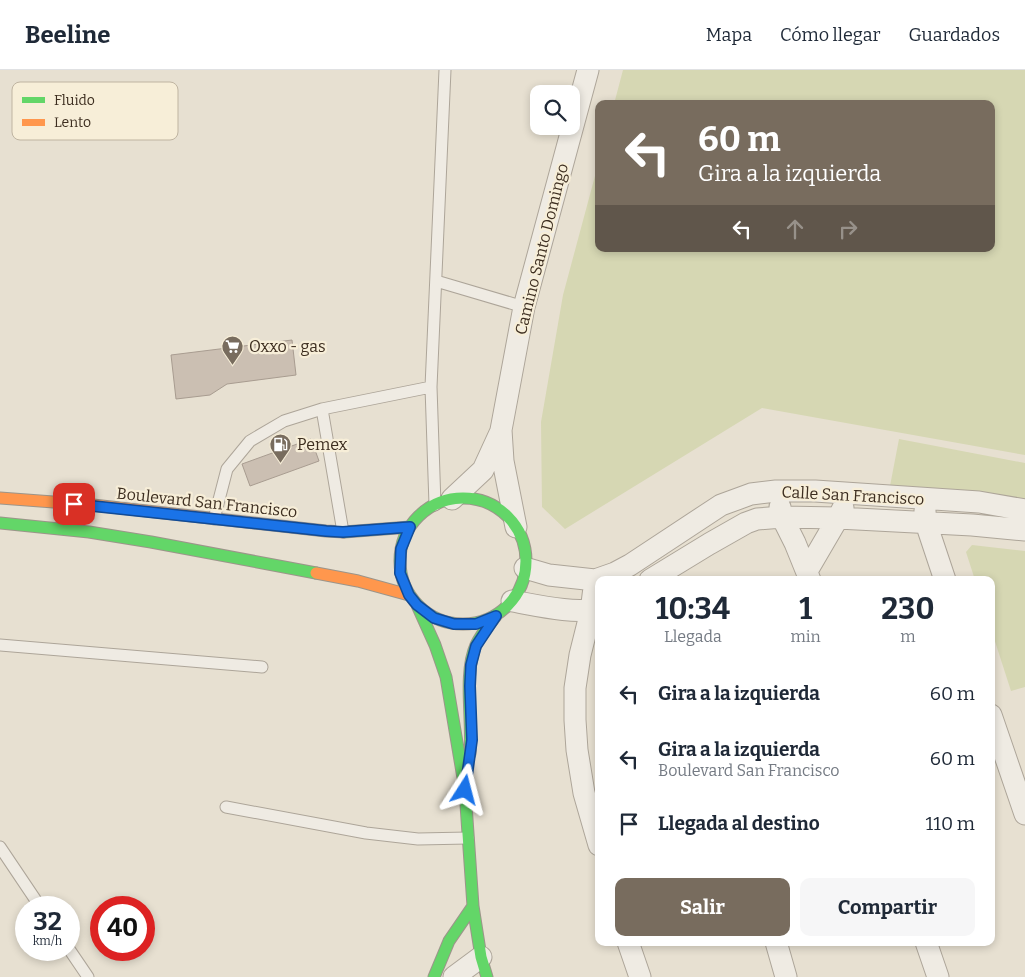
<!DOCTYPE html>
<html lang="es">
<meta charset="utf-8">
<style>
:root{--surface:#fff;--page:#f6f6f7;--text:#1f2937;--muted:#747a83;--line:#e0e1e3;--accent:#786c5e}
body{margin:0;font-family:Bitter,serif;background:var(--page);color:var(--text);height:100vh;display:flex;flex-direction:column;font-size:19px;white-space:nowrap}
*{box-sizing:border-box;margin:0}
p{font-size:16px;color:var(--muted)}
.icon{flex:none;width:28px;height:28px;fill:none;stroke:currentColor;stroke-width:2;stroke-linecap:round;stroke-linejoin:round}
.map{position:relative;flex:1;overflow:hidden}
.sheet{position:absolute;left:595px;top:506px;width:400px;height:370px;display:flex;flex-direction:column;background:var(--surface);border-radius:10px;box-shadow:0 2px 8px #0003}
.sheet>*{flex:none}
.banner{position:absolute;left:595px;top:30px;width:400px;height:152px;border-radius:10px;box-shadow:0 2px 8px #0003;background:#786c5e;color:#fff;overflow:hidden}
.tools{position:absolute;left:530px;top:15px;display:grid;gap:10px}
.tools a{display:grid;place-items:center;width:50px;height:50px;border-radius:10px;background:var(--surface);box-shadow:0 2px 8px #0003;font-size:25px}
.speed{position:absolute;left:15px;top:826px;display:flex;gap:10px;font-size:25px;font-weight:700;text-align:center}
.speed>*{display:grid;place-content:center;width:65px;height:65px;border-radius:50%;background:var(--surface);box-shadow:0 2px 8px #0003;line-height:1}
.speed small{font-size:12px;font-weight:400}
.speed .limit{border:8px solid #d22;background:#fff;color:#111}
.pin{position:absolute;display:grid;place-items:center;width:42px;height:42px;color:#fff;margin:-21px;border-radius:10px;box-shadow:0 2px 8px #0006}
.me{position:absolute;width:55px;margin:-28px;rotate:9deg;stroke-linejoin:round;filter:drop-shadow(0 0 4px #0008)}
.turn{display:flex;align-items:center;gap:18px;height:105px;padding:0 20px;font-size:22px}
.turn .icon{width:65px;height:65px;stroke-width:2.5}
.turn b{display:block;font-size:35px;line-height:42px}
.lanes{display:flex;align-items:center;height:48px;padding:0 20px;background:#0003;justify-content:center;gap:25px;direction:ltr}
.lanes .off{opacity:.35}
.eta{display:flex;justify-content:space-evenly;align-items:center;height:85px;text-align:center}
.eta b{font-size:30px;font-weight:700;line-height:35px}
.cta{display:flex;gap:10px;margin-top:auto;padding:10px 20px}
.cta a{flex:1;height:58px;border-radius:10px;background:var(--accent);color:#fff;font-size:20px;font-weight:700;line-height:58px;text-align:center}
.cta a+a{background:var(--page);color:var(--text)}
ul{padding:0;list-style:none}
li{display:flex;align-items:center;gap:15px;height:65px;padding:0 20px}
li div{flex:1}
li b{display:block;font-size:19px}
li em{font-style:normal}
header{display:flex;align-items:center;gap:30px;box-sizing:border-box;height:70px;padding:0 25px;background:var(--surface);border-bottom:1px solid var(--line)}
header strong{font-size:24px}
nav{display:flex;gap:28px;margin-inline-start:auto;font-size:18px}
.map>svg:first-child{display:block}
.green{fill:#d6d7b3}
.building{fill:#cbbfb2;stroke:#a89c90}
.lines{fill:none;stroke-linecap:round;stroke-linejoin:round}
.lane-casing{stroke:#ada599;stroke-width:13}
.street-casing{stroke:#ada599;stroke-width:23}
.fast-casing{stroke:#9c958a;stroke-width:13}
.slow-casing{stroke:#9c958a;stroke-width:13}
.lane{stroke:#efebe3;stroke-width:11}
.street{stroke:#efebe3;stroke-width:21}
.fast{stroke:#63d668;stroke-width:11}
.slow{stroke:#ff974d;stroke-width:11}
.route-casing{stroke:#114b97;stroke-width:12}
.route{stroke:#1a73e8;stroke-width:9}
.labels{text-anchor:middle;stroke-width:4.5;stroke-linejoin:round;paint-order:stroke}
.street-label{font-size:16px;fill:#3d2e20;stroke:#f7eed8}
.poi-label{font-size:16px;fill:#3d2e20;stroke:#f7eed8;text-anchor:start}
.key{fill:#f7eed8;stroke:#bfb4a1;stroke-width:1}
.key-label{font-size:14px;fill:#3d2e20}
</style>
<header>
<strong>Beeline</strong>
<nav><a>Mapa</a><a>Cómo llegar</a><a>Guardados</a></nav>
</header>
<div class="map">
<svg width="1025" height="907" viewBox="0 0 1025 907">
<rect width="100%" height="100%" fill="#e7e0d1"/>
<path class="green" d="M623,0H1025V385L762,338L565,459L542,437L541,352L563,225L599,91V179H991V34H614Z
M899,369L1025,393V430L890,416Z
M972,475L1025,481V617L1011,621L991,559V510H975L966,482Z"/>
<path class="building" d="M292,270L296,305L227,314L210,325L176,329L171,285Z
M311,369L319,391L250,416L242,394Z"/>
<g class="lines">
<defs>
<path id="lane" d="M436,211L524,237
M322,339L343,462
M435,435L431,317L445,0
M214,449L227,399L250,371L284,351L322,339L431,317
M0,575L262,597
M226,737L366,763L418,769L468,768
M0,777L41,838
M69,879L88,907"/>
<path id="street" d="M452,429L483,400L500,363
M780,437L782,447L795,473L810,510
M925,441L926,453L945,510
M516,457L503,391L501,360L524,237L588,0
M525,498L549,505L595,510L615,503L630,495L721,435L751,424L776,421H815L979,432L1025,440
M807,501L838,448L843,438
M595,510L591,541L580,585L575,618V650L577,680L584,723L599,775
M650,510L709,474L746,453L757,449L782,447L838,448L972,455L1025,460
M512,531C535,535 577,545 599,538
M991,645L1025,744
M628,872L640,907
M776,872L786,907
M926,872L938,907
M454,907L481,887"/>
<path id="fast" d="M400 491a63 63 0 1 1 126 0a63 63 0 1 1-126 0Z
M0,453L89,462L151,472L316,503
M344,462L410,457
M417,535L435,575L446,607L465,720L473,836L481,887L487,907
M470,684C473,651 463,604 476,575C481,564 489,555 496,546
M434,907L449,871L473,836"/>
<path id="slow" d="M0,428L93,435L326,461L344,462
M316,503L358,511L409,525"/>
</defs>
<use href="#lane" class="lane-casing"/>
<use href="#street" class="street-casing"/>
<use href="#fast" class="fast-casing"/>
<use href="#slow" class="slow-casing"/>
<use href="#lane" class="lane"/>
<use href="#street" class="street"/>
<use href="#fast" class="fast"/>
<use href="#slow" class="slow"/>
</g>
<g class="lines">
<defs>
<path id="route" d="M74,434L326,461L343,462L410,457L401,479L400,503L409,525L417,535L434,548L454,554H476L496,546L476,576L471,595L470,616L472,670L465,720"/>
</defs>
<use href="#route" class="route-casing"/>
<use href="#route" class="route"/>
</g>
<defs>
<symbol id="supermarket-pin" viewBox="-11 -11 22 30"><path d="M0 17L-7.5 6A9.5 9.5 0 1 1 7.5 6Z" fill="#786c5e" stroke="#f7eed8"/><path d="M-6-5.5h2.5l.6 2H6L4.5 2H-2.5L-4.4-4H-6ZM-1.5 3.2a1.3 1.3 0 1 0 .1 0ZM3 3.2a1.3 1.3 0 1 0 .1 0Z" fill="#fff"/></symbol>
<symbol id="fuel-pin" viewBox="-11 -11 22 30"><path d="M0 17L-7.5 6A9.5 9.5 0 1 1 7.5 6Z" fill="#786c5e" stroke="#f7eed8"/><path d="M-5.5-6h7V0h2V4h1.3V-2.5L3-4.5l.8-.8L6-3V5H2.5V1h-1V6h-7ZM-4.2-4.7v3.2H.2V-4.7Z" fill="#fff"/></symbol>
</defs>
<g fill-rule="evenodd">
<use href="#supermarket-pin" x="220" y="264" width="25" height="34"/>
<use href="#fuel-pin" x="268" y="362" width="25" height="34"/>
</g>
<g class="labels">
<g class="street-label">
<text transform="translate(541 179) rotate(-76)" y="6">Camino Santo Domingo</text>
<text transform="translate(853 425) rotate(3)" y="6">Calle San Francisco</text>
<text transform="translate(207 432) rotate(6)" y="6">Boulevard San Francisco</text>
</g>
<g class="poi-label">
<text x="249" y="282">Oxxo - gas</text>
<text x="297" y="380">Pemex</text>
</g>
</g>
<rect x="12" y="12" width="166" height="58" rx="8" class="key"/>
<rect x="22" y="27" width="23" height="6" fill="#63d668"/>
<rect x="22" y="49" width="23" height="7" fill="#ff974d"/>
<g class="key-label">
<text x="54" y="35">Fluido</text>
<text x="54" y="57">Lento</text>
</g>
</svg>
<div class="tools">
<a><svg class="icon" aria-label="search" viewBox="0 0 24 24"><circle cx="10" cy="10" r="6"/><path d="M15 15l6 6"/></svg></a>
</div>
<div class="speed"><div>32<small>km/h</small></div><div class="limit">40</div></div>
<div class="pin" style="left:74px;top:434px;background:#d93025"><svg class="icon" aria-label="arrive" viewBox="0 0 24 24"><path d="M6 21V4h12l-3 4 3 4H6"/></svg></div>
<svg class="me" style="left:465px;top:720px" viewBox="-20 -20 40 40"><path d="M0-17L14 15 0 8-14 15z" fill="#1a73e8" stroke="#fff" stroke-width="4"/></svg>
<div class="banner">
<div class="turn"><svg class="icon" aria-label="left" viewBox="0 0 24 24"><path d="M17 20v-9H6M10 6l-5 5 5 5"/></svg><div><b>60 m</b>Gira a la izquierda</div></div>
<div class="lanes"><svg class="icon" aria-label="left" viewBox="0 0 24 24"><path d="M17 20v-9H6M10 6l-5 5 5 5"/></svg><svg class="icon off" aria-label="ahead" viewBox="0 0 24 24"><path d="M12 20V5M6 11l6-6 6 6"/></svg><svg class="icon off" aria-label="right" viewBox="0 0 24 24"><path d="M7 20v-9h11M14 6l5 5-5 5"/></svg></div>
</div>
<section class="sheet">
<div class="eta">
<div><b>10:34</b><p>Llegada</p></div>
<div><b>1</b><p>min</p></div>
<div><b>230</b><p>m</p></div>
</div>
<ul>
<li><svg class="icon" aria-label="left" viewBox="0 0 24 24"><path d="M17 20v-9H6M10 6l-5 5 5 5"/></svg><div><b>Gira a la izquierda</b></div><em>60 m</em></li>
<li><svg class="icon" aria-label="left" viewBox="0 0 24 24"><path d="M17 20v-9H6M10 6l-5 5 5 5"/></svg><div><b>Gira a la izquierda</b><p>Boulevard San Francisco</p></div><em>60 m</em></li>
<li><svg class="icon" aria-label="arrive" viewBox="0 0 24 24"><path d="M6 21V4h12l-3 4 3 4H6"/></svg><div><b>Llegada al destino</b></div><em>110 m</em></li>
</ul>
<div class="cta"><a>Salir</a><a>Compartir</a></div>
</section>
</div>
